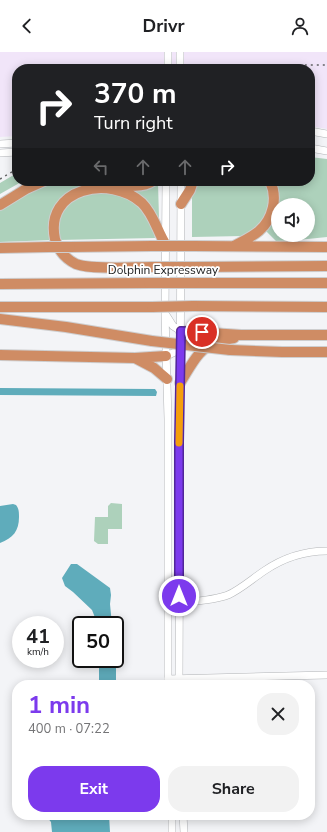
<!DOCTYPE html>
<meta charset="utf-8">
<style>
:root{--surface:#fff;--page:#f2f2f2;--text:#202124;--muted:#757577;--accent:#7c3aed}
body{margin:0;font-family:"Nunito Sans",sans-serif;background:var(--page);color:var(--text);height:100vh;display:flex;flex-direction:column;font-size:15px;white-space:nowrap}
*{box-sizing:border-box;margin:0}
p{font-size:13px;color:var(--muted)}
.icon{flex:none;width:22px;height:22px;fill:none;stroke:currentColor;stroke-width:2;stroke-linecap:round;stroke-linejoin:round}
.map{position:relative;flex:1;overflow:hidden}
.sheet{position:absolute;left:12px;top:628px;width:303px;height:140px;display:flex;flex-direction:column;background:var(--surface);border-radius:16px;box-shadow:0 2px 10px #0003}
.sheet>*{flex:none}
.top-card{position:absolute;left:12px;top:12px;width:303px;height:122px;border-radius:16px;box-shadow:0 2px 10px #0003;background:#202124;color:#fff;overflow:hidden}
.tools{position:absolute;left:271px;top:146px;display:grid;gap:8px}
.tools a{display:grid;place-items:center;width:44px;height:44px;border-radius:50%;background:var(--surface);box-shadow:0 2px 10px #0003;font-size:20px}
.speed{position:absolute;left:12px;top:564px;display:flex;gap:8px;font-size:20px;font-weight:700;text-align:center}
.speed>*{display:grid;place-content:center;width:52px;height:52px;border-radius:50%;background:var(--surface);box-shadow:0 2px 10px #0003;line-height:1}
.speed small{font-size:10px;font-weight:400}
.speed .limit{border:2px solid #111;border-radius:6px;background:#fff;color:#111}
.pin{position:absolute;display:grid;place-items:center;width:34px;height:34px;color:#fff;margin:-17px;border:2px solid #fff;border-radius:50%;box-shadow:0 1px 4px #0007}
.me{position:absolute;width:44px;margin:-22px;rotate:0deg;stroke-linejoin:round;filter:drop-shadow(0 0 3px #0008)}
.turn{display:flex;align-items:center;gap:14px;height:84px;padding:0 16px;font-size:18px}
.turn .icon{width:52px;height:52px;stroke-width:2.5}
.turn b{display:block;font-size:28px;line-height:34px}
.lanes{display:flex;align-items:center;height:38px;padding:0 16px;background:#0003;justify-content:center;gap:20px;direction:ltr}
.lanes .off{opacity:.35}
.round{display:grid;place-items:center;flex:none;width:42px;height:42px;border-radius:16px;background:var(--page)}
.headline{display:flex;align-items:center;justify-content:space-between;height:68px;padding:0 16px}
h1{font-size:24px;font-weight:700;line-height:30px;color:var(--accent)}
.cta{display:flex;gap:8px;margin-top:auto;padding:8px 16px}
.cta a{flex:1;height:46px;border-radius:16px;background:var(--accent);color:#fff;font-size:16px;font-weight:700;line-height:46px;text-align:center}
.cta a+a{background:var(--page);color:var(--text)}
header{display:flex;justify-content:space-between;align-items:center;height:52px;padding:0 16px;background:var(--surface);font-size:18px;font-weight:700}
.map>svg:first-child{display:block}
.commercial{fill:#f1e5f9}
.green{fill:#add1bb;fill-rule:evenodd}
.water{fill:#5facbb}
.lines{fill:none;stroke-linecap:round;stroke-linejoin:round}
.tertiary-casing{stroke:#b3b5b8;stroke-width:8}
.secondary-casing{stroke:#b3b5b8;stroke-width:8}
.motorway-casing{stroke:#cececf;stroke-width:12}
.tertiary{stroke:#fff;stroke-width:7}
.secondary{stroke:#fff;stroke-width:7}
.motorway{stroke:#cf8c64;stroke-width:10}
.rail{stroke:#626364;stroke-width:1.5;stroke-dasharray:2 4;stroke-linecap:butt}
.motorway-bridge-casing{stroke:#cececf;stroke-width:12;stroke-linecap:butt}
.motorway-bridge{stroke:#cf8c64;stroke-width:10}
.route-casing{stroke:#51269a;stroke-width:10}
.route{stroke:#7c3aed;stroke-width:7}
.slow{stroke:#f59e0b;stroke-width:7}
.labels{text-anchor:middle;stroke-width:3.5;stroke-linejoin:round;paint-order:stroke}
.street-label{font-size:12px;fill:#212223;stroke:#fff}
</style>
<header><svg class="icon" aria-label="back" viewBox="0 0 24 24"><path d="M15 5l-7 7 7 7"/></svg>Drivr<svg class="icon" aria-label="person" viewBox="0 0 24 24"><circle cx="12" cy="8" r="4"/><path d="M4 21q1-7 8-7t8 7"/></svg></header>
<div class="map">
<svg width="327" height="780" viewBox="0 0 327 780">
<rect width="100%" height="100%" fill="#f3f4f7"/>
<path class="commercial" d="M0,0H327V77L310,74V17H17V84L0,85Z"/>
<path class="green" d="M310,105L327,107V185L298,188L276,189L265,178L274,129H310ZM278,153H308V183H278Z
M17,121V129H23L0,142V131Z
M54,129L96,130V133L66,145L53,188L0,190V155L39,133Z
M197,129H267L271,150L261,174L243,184L192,185V144Z
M157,130L158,131L159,166L158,168L131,140L133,138Z
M85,141H119L143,156L154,180L155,186L58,188C56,158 59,157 85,141Z
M111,451L122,452V477H108V492H98L94,489L95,465H108V454Z"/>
<path class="water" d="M0,336L155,337L157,340L156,344L0,343Z
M13,452L16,453C19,457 19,460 19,465C19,479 13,486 0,491V454Z
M71,512H77L110,536L111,543L110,552L112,573H98L92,558L73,540L65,534L62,526Z
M99,607H113L116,615V633H99Z
M45,763H109L110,780H52L51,770Z"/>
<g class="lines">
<defs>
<path id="tertiary" d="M168,552C187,549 209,550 228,543C241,537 252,527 264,519C283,506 303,499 327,499
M168,627L327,623"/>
<path id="secondary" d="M168,0V17
M180,0V17
M310,79L327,82
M0,92L17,91
M310,96L327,99
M0,101L17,100
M166,129L165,262L168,367V633
M166,263L173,274L181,279
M166,304L175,300L180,292
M179,633L181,129
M172,763V780
M183,763L184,780"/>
<path id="motorway" d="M108,130C122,132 140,138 153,129
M181,152L190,138L193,129
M0,153L26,137L44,129
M194,194L327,195
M234,194C243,189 252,185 259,179C273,167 278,146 270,129
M70,195L152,194
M0,196L49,195
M152,215C134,215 92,218 76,212C66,207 58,198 55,187C44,136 110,122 142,151C154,163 157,179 166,193
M193,215L327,214
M194,231H327
M0,232L149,231
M193,254L327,255
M0,255H152
M0,267L66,275L152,289
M181,279L241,283H327
M230,298L282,300H327
M0,303L135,306L166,304
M135,306L154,316L167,327
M180,331C191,314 198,296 218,289C223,288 228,287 234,286"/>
</defs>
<use href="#tertiary" class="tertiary-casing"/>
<use href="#secondary" class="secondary-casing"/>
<use href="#motorway" class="motorway-casing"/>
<use href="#tertiary" class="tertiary"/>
<use href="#secondary" class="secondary"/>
<use href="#motorway" class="motorway"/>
<path class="rail" d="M197,17L236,13H327
M0,127L17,117"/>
<defs>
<path id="motorway-bridge" d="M152,194H194
M49,195H70
M152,215H193
M149,231H194
M152,255L193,254
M152,289L230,298"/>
</defs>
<use href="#motorway-bridge" class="motorway-bridge-casing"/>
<use href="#motorway-bridge" class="motorway-bridge"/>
</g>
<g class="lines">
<defs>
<path id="route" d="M179,544V390L181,279L202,280"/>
</defs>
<use href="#route" class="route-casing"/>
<use href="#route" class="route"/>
<path class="slow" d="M179,391L180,334"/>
</g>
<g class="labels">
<g class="street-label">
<text x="163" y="222">Dolphin Expressway</text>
</g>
</g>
</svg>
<div class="tools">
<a><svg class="icon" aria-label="sound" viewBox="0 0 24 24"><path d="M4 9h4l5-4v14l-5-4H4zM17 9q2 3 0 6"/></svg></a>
</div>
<div class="speed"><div>41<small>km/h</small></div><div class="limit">50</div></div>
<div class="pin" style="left:202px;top:280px;background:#d93025"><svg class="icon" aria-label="arrive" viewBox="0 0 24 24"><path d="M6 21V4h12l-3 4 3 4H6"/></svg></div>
<svg class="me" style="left:179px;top:544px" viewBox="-20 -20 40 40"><circle r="17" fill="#7c3aed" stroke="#fff" stroke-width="3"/><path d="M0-11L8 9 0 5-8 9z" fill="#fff"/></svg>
<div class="top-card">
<div class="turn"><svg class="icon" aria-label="right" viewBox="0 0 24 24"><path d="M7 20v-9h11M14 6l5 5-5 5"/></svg><div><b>370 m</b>Turn right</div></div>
<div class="lanes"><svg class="icon off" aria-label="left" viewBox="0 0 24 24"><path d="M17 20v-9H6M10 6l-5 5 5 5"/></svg><svg class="icon off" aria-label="ahead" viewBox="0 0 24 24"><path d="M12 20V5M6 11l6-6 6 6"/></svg><svg class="icon off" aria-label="ahead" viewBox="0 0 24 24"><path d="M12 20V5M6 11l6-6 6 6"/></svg><svg class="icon" aria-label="right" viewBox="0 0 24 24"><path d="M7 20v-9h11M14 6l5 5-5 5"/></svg></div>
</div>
<section class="sheet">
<div class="headline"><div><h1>1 min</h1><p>400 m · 07:22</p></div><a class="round"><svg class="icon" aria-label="close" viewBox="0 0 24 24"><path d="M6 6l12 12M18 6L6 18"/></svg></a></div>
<div class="cta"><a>Exit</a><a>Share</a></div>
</section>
</div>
